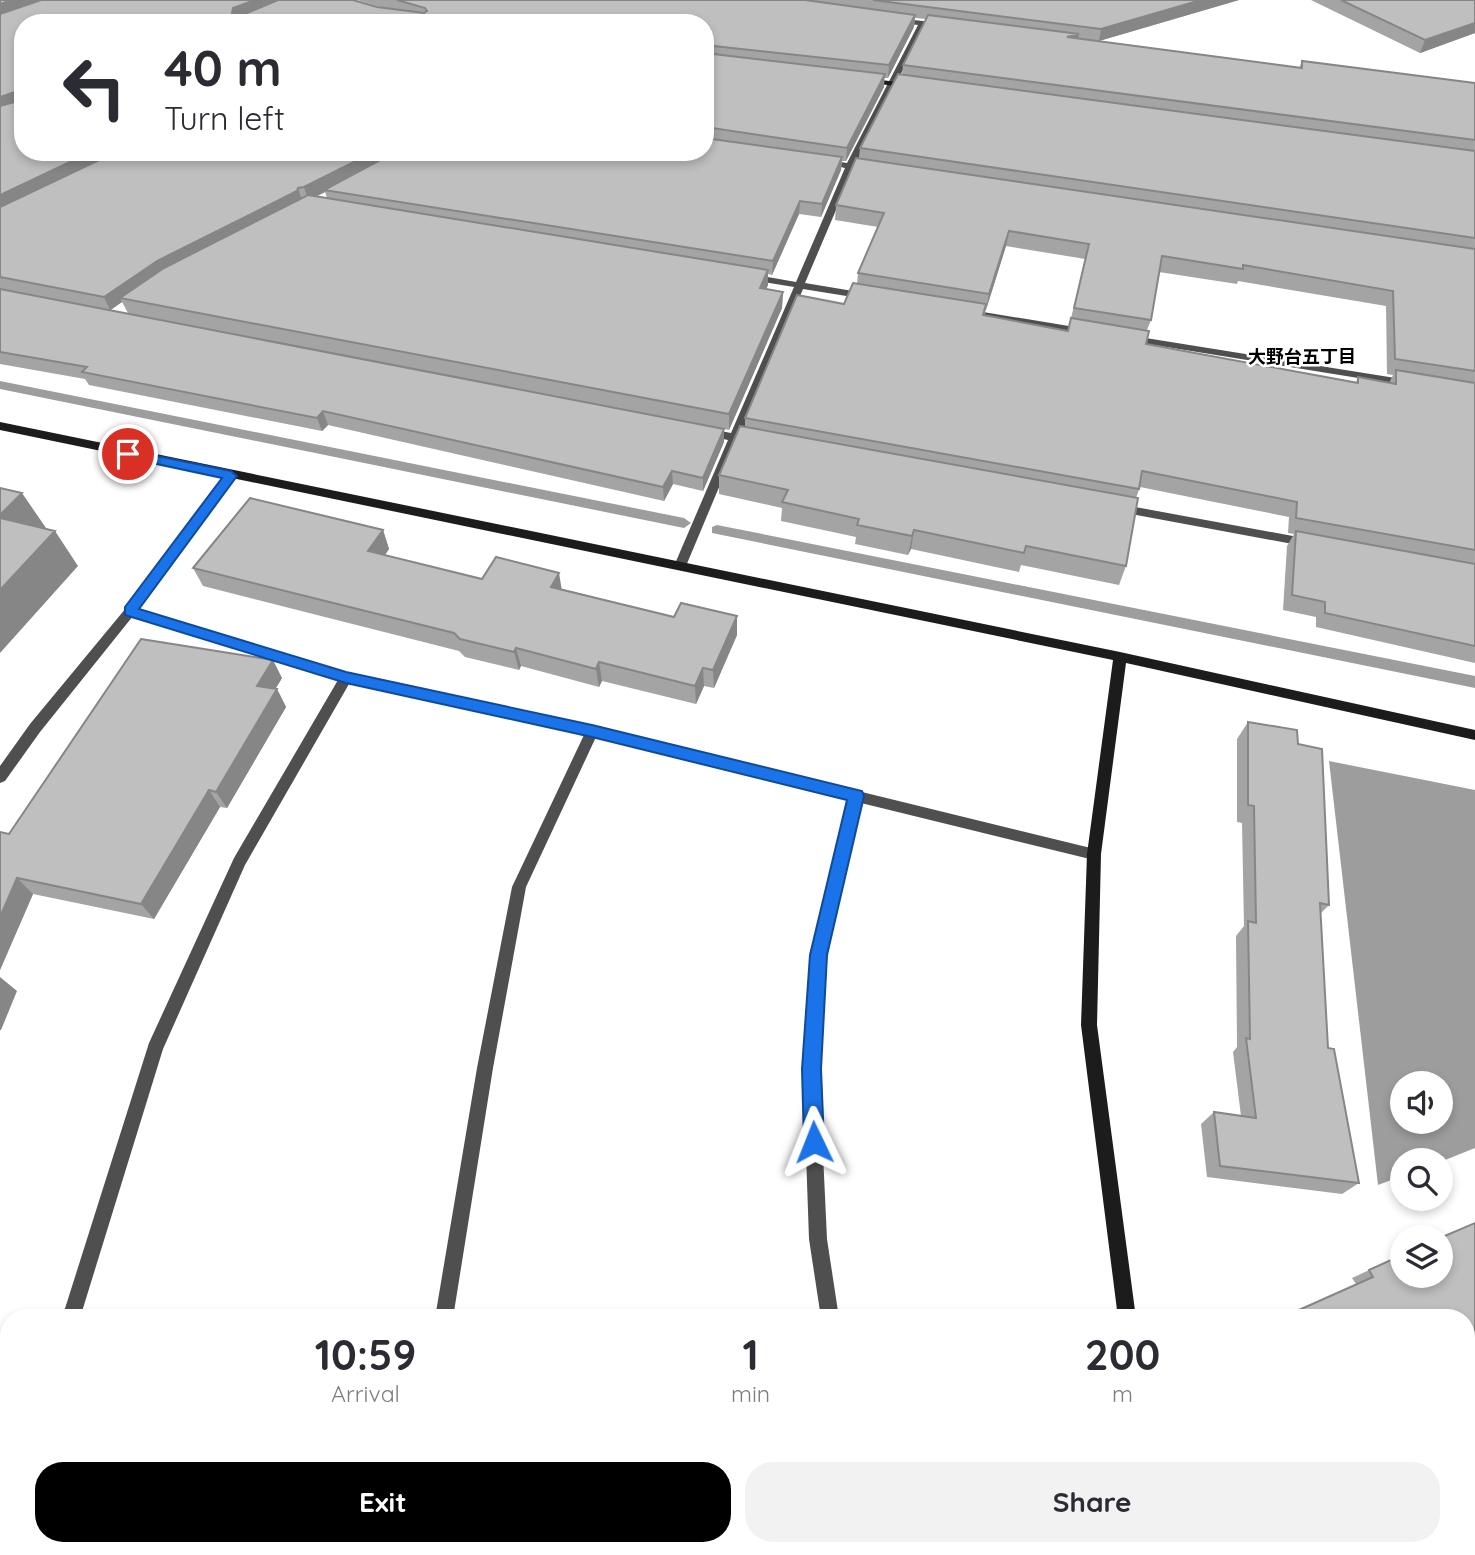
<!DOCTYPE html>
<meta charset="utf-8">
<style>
:root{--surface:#fff;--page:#f2f2f3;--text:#2b2b33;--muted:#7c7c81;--accent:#000}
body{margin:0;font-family:Quicksand,"Noto Sans JP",sans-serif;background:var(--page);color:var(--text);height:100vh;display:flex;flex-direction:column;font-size:26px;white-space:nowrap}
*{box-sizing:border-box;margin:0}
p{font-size:23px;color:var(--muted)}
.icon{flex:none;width:38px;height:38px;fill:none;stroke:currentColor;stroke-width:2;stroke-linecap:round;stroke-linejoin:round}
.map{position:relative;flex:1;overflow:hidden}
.drawer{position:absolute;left:0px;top:1309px;width:1475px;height:247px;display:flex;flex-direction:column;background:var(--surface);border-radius:28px 28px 0 0;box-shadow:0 4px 10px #0003}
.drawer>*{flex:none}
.banner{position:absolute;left:14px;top:14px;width:700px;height:147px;border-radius:28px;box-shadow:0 4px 10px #0003;background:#fff;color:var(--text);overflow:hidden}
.controls{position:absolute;left:1390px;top:1071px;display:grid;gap:14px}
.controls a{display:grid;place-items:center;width:63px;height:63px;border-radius:50%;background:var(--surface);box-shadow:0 4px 10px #0003;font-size:35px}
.pin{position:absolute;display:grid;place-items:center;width:60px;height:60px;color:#fff;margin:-30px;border:4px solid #fff;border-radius:50%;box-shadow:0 2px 7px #0007}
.me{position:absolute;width:77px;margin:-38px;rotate:358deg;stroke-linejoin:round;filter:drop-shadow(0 0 5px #0008)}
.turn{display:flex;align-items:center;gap:24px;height:147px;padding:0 35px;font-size:32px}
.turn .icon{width:91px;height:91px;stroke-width:2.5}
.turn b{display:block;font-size:49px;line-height:60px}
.eta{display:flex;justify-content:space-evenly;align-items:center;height:119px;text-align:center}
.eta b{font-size:42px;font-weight:800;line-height:49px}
.cta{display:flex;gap:14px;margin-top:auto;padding:14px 35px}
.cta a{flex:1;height:80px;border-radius:28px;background:var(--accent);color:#fff;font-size:28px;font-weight:800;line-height:80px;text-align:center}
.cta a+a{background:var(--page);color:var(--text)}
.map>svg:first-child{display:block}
.water{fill:#9d9d9d;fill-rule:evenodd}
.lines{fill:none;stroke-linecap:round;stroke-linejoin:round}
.stream{fill:#9d9d9d;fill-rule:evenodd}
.street{fill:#4f4f4f;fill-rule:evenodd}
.secondary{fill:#1c1c1c;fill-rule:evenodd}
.wall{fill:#a4a4a4;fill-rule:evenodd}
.shaded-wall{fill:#868686}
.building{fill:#bfbfbf;stroke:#868686;stroke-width:2}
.route{fill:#1a73e8;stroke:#114b97;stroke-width:2}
.labels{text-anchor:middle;stroke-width:5;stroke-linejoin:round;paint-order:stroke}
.far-neighbourhood-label{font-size:18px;font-weight:bold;fill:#000;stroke:#fff}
</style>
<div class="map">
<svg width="1475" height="1555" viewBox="0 0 1475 1555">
<rect width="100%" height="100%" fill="#fff"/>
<path class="water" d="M1329,761L1475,790V1148L1440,1162L1402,1160V1176L1378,1185ZM1402,1083H1440V1122H1402Z"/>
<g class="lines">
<path class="stream" d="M0,381L684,518L691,523L684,528L0,389Z
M717,525L1475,676V688L712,533V527Z"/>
<path class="street" d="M894,18L923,21L946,26L942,28L925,26L855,165L875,170L871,173L853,170L805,283L865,293L870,296L865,299L803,289L741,435L755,438L757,441L751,445L738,442L686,566L684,569H676L674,566L728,440L702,435L700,432L706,428L731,433L794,287L751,280L746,277L751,274L796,282L845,168L818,162L822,159L847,163L918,25L894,22Z
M965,309L1087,329L1092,332L1087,335L961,314V310Z
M1127,335L1408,380L1413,383L1408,386L1123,340L1122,338Z
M231,472L235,473V479L138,609L346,673L592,726L1099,850L1101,854L1099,858L1094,860L861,803L826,955L819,1069L827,1239L839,1318H821L809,1239L803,1069L810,955L848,800L596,737L526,887L493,1068L453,1318H435L477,1068L512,887L584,735L349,684L245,865L163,1049L80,1318H62L149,1043L234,858L338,680L133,616L40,732L5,781L0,783V766L30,724L126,608L227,473Z
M1119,504L1309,539L1315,543L1309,547L1115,511L1113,508Z
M1475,1521V1542L1466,1546V1524Z
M11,1547H31L29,1555H9Z
M420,1547H459L455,1555H416Z
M848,1547H868L869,1555H849Z
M1424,1547H1455L1451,1555H1420Z"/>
<path class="secondary" d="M866,78L912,84L916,86L912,88L863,82L862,80Z
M0,422L1120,652L1475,730V740L1126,663L1101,854L1097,1025L1136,1318H1118L1081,1025L1087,854L1113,660L0,430Z
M1181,1547H1201L1204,1555H1184Z"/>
</g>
<path class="wall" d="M0,0L377,7L387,9L357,0H1239L1099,41L1299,68L1302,61L1475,83V663L1316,627V617L1283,610L1287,546L1294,534L1288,533L1289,517L1140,487L1136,498L1126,566L1119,585L1021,565L1019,572L911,549L908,555L855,544L856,537L781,521L782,508L719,494V475L745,427V418L844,304L857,284L858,273L878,227L835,220L836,205L859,158L860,148L902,74L903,65L926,19L915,18L914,27L888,78H884V87L846,161H842L841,170L821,217L799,214L772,275L768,274V285L766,289L783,292L782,308L729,430L724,429V442L703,491L673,484L664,501L328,425L322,431L89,385L85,379L0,364ZM705,23V152H23ZM325,192L327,198L316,197ZM1006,246L1085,259L1068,331L984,316ZM1159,272L1237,284L1238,281L1386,306L1387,374L1393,375L1389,383L1358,377L1356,382L1146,344L1147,330L1151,320ZM122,302L128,313L111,310Z
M1311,0H1475V33L1420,53Z
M383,530L389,549L385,555L482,579L562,589L674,617L737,616V635L714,688L704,686L696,704L602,681L599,687L521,666L519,670L465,657L459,651L203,586L193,568Z
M282,678L275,689H277L286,707L227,808L220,807L154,919L33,894L0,970L9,834Z
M1248,722L1298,744L1329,905L1320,914L1328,1048L1359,1183L1342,1194L1207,1177L1201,1124L1214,1112L1241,1116L1233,1052L1237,1047L1236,936L1244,926L1242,823L1237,822V739Z
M1402,1255L1466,1393L1356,1284L1352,1278Z"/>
<path class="shaded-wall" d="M12,0H54L0,18V4Z
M255,0H290L237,21L232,13L233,8Z
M1201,0H1239L1099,41L1101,29Z
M915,15L914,27L888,78L889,65Z
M1475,23V33L1420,53L1425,40Z
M1079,34L1076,48L1067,37Z
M885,74L884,87L846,161L847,148Z
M18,91L23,100L0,111V97Z
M91,152H124L0,211V195Z
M374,152H402L324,190L325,192L308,200L304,187Z
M842,157L841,170L821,217L822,204Z
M298,188L302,201L120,298L122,302L110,310L104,297L157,261Z
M800,201L799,214L772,275L773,261Z
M1009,231L1006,246L986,310L989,294Z
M768,270V285L760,304V288Z
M783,292L782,308L729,430V414Z
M323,411L328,425L322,431L317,418Z
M724,429V442L703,491V478Z
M672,471L673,484L664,501L663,487Z
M22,493L46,528L22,552L0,521V515Z
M383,530L389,549L374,570L368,551Z
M914,530L911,549L908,555L912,536Z
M55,531L78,566L0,653V590Z
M559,573L562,591L551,587Z
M737,616V635L714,688L713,670Z
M516,648L521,666L519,670L514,652Z
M273,660L282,678L267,703L257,686Z
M599,662L602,681L599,687L596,669Z
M703,668L704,686L696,704L695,686Z
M277,689L286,707L227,808L216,792Z
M209,790L220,807L154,919L141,904Z
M17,878L33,894L0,970V917Z
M0,977L17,991L1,1030H0Z"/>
<path class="building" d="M0,0H12L0,4Z
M41,0H255L233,8L232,13H247L278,0H353L377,7L424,13L427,11L425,8L397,0H805L915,15L889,65L705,45V23H23V152H91L0,195V106L18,101V91L0,97V14Z
M873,0H1201L1101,29Z
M1341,0H1475V23L1425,40Z
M928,15L1079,34L1067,37L1302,68V61L1475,83V140L903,65Z
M705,53L885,74L847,148L705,127Z
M898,74L1475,151V238L860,148Z
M705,138L842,157L822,204L800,201L773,261L324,190L395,152H705Z
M116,152H374L304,187L298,188L297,191L157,261L104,297L0,277V207Z
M856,158L1475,249V371L1395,359L1393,291L1243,265V269L1162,256L1151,320L1074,308L1089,244L1009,231L989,294L858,273L884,213L836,205Z
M308,195L768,270L760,288L783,292L729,414L120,298L164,268Z
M853,283L986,304L983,315L1068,331L1071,318L1149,331L1146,344L1358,383V377L1396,384V370L1475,383V550L1296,518L1297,502L1142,471L1139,489L745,418L797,295L844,304Z
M0,289L724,429L703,478L672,471L663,487L323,411L317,418L82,372L87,367L0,352Z
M740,426L1138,498L1126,566L1026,546L1024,553L914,530L912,536L857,525L859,519L782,502L788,490L719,475Z
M0,488L22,493L0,515Z
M250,498L383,530L368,551L482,579L496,557L559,573L551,587L674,617L681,603L737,616L713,670L703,668L695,686L599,662L596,669L516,648L514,652L460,639L454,633L193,568Z
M0,518L55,531L0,590Z
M1296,531L1475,564V646L1325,613V602L1292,595Z
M141,639L273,660L257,686L277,689L216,792L209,790L141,904L17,878L0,917V832L9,834Z
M1248,722L1297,730L1298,744L1322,749L1329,905L1320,903L1328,1048L1334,1049L1359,1183L1220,1166L1214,1112L1256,1118L1246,1038L1250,1039L1248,921L1256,923L1254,806L1248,805Z
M1475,1223V1389L1466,1393V1318H1281L1373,1277L1369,1270L1402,1255V1276H1440V1238Z
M726,1547H804L806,1555H723L727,1553Z"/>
<path class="route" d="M128,450L231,471L237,476L139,609L346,672L592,725L862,791L864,796L827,955L821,1069L824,1142L821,1149L814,1151L807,1149L804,1142L802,1069L810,955L847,800L592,737L346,683L125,615V607L222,478L124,457L122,454Z"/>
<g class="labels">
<g class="far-neighbourhood-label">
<text x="1302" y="363">大野台五丁目</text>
</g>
</g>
</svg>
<div class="controls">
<a><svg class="icon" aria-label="sound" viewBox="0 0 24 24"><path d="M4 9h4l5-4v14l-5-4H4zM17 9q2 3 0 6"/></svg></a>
<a><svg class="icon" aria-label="search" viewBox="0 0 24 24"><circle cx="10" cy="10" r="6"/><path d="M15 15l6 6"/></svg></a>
<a><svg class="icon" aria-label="layers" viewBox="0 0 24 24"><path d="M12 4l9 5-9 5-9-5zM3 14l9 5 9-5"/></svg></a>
</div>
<div class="pin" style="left:128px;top:454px;background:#d93025"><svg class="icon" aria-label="arrive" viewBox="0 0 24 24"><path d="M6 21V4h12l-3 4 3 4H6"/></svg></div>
<svg class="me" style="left:814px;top:1142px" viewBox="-20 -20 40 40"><path d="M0-17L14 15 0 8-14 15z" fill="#1a73e8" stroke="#fff" stroke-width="4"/></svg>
<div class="banner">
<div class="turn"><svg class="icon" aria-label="left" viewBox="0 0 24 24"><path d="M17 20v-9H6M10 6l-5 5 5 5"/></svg><div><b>40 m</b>Turn left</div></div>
</div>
<section class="drawer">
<div class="eta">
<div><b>10:59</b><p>Arrival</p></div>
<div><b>1</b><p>min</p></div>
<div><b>200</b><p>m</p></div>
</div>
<div class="cta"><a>Exit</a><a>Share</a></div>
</section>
</div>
